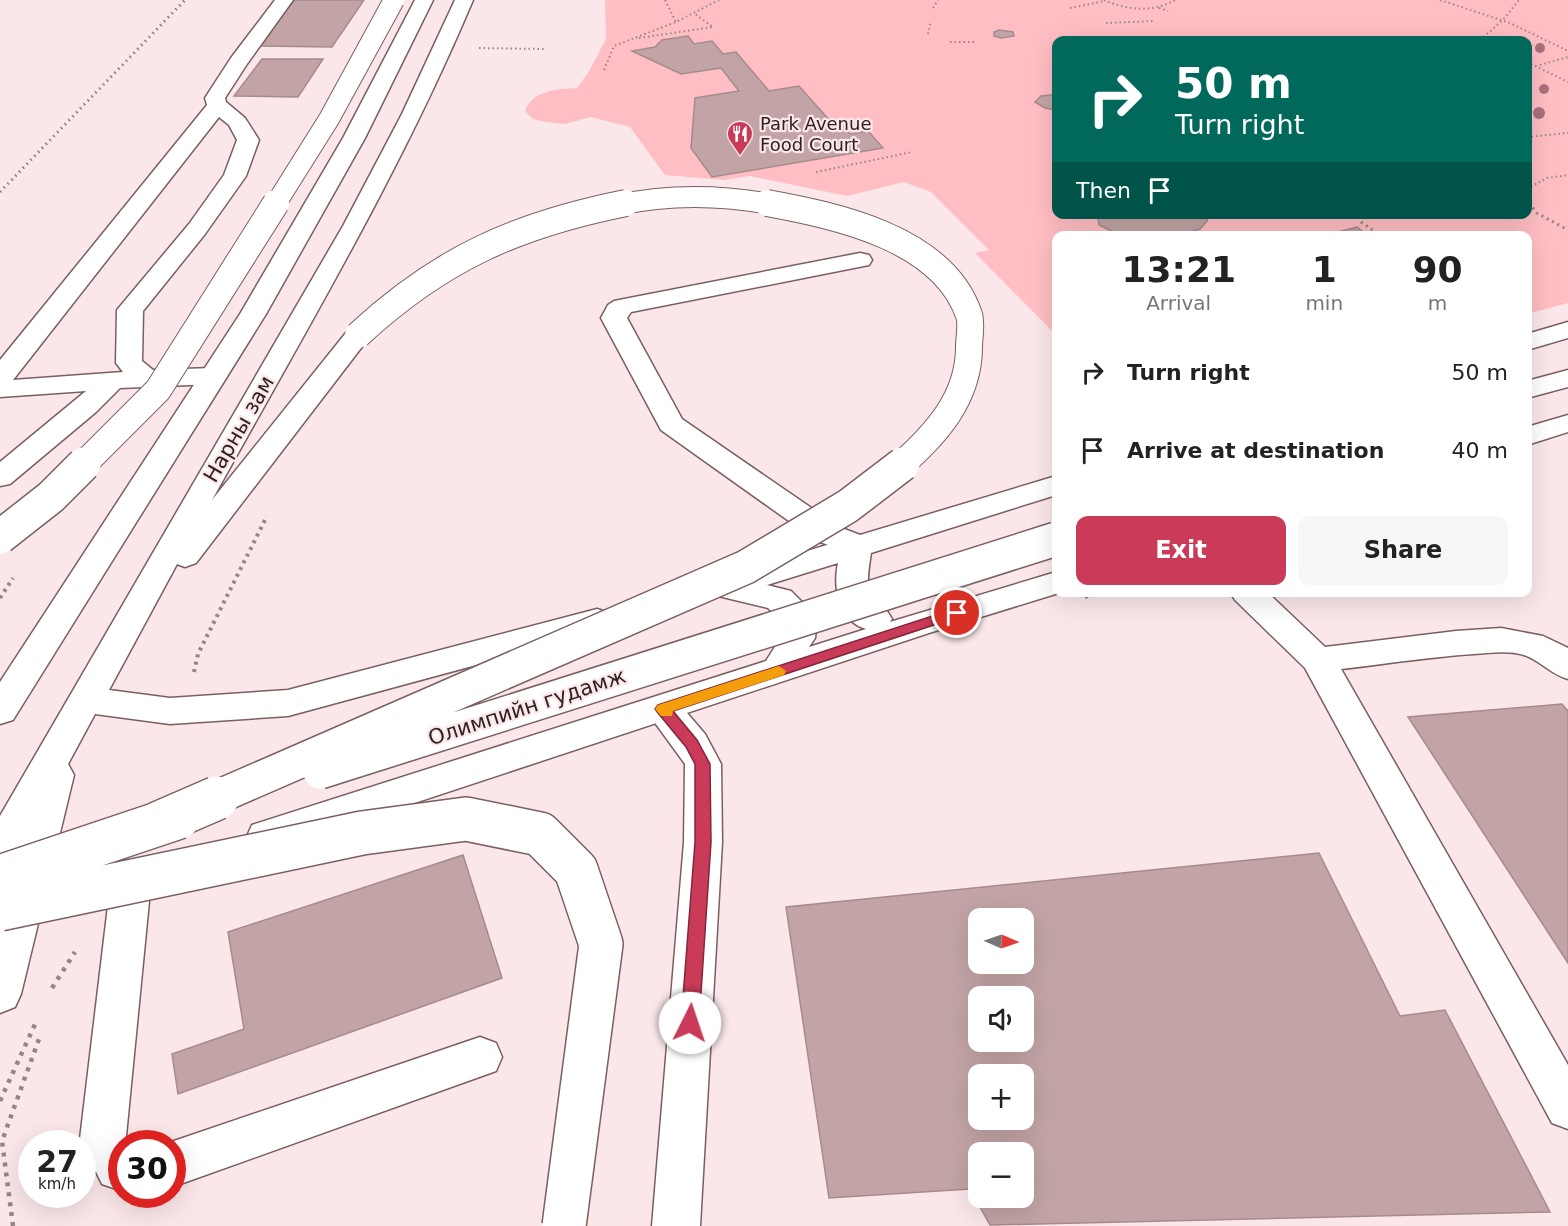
<!DOCTYPE html>
<meta charset="utf-8">
<style>
:root{--surface:#fff;--page:#f6f6f6;--text:#222;--muted:#767676;--accent:#ca3b59}
body{margin:0;font-family:"DejaVu Sans",sans-serif;background:var(--page);color:var(--text);height:100vh;display:flex;flex-direction:column;font-size:22px;white-space:nowrap}
*{box-sizing:border-box;margin:0}
p{font-size:20px;color:var(--muted)}
.icon{flex:none;width:33px;height:33px;fill:none;stroke:currentColor;stroke-width:2;stroke-linecap:round;stroke-linejoin:round}
.map{position:relative;flex:1;overflow:hidden}
.drawer{position:absolute;left:1052px;top:231px;width:480px;height:366px;display:flex;flex-direction:column;background:var(--surface);border-radius:12px;box-shadow:0 6px 24px #0002}
.drawer>*{flex:none}
.banner{position:absolute;left:1052px;top:36px;width:480px;height:183px;border-radius:12px;box-shadow:0 6px 24px #0002;background:#00695c;color:#fff;overflow:hidden}
.needle{width:39px;rotate:92deg}
.buttons{position:absolute;left:968px;top:908px;display:grid;gap:12px}
.buttons a{display:grid;place-items:center;width:66px;height:66px;border-radius:12px;background:var(--surface);box-shadow:0 6px 24px #0002;font-size:30px}
.speed{position:absolute;left:18px;top:1130px;display:flex;gap:12px;font-size:30px;font-weight:700;text-align:center}
.speed>*{display:grid;place-content:center;width:78px;height:78px;border-radius:50%;background:var(--surface);box-shadow:0 6px 24px #0002;line-height:1}
.speed small{font-size:15px;font-weight:400}
.speed .limit{border:9px solid #d22;background:#fff;color:#111}
.pin{position:absolute;display:grid;place-items:center;width:51px;height:51px;color:#fff;margin:-26px;border:3px solid #fff;border-radius:50%;box-shadow:0 2px 6px #0007}
.me{position:absolute;width:66px;margin:-33px;rotate:4deg;stroke-linejoin:round;filter:drop-shadow(0 0 4px #0008)}
.turn{display:flex;align-items:center;gap:21px;height:126px;padding:0 24px;font-size:27px}
.turn .icon{width:78px;height:78px;stroke-width:2.5}
.turn b{display:block;font-size:42px;line-height:51px}
.then{display:flex;align-items:center;height:57px;padding:0 24px;background:#0003;gap:12px;font-size:22px}
.eta{display:flex;justify-content:space-evenly;align-items:center;height:102px;text-align:center}
.eta b{font-size:36px;font-weight:700;line-height:42px}
.cta{display:flex;gap:12px;margin-top:auto;padding:12px 24px}
.cta a{flex:1;height:69px;border-radius:12px;background:var(--accent);color:#fff;font-size:24px;font-weight:700;line-height:69px;text-align:center}
.cta a+a{background:var(--page);color:var(--text)}
ul{padding:0;list-style:none}
li{display:flex;align-items:center;gap:18px;height:78px;padding:0 24px}
li div{flex:1}
li b{display:block;font-size:22px}
li em{font-style:normal}
.map>svg:first-child{display:block}
.green{fill:#ffbec3;fill-rule:evenodd}
.building{fill:#c2a4a6;stroke:#a78a8c;stroke-width:1.5;fill-rule:evenodd}
.lines{fill:none;stroke-linecap:round;stroke-linejoin:round}
.minor-casing{stroke:#7a5f61;stroke-width:3}
.major-casing{stroke:#7a5f61;stroke-width:3}
.path-far3{stroke:#958586;stroke-width:2;stroke-dasharray:1.5 3;stroke-linecap:butt}
.path-far2{stroke:#958586;stroke-width:3;stroke-dasharray:2 4;stroke-linecap:butt}
.path-far1{stroke:#958586;stroke-width:4;stroke-dasharray:3 4.5;stroke-linecap:butt}
.path{stroke:#958586;stroke-width:4.5;stroke-dasharray:4 6;stroke-linecap:butt}
.minor{fill:#fff;fill-rule:evenodd}
.major{fill:#fff;fill-rule:evenodd}
.rail{stroke:#8d7d7f;stroke-width:3;stroke-dasharray:1.5 4;stroke-linecap:butt}
.major-bridge-far3-casing{stroke:#7a5f61;stroke-width:22;stroke-linecap:butt}
.major-bridge-far2-casing{stroke:#7a5f61;stroke-width:28;stroke-linecap:butt}
.major-bridge-far1-casing{stroke:#7a5f61;stroke-width:36;stroke-linecap:butt}
.major-bridge-casing{stroke:#7a5f61;stroke-width:46;stroke-linecap:butt}
.major-bridge-far3{stroke:#fff;stroke-width:20}
.major-bridge-far2{stroke:#fff;stroke-width:26}
.major-bridge-far1{stroke:#fff;stroke-width:33}
.major-bridge{stroke:#fff;stroke-width:43}
.tree{fill:#a8707d}
.route{fill:#ca3b59;stroke:#83263a;stroke-width:1.5}
.slow{fill:#f59e0b}
.labels{text-anchor:middle;stroke-width:4.5;stroke-linejoin:round;paint-order:stroke}
.far-poi-label{font-size:18px;fill:#2d2122;stroke:#fbe7e9;text-anchor:start}
.street-label{font-size:21px;fill:#2d2122;stroke:#fbe7e9}
</style>
<div class="map">
<svg width="1568" height="1226" viewBox="0 0 1568 1226">
<rect width="100%" height="100%" fill="#fbe7e9"/>
<path class="green" d="M605,0H1568V303L1527,314V236H1056V335L975,253L989,250L931,192L904,182L847,196L750,176L724,180L665,175L630,127L591,117L565,124L546,122L533,119L525,111C532,90 558,89 577,88L588,73L606,39ZM1056,40H1527V214H1056Z"/>
<path class="building" d="M294,0H364L332,47L258,46Z
M999,30L1013,32L1014,36L1001,38L994,36V32Z
M688,36L694,44L712,41L723,54L736,52L769,91L799,86L832,123L839,122L850,134L868,131L883,148L712,177L691,148L695,98L739,91L721,68L681,74L632,51L655,47L662,40Z
M262,59H323L298,97L234,96Z
M1051,95H1056V110L1045,108L1035,102L1041,96Z
M1113,214H1208L1207,221L1200,229L1178,236H1122L1099,225L1098,217Z
M1357,227L1368,236H1347L1341,231Z
M1562,704L1568,711V963L1408,717Z
M1319,853L1400,1016L1445,1010L1550,1212L990,1225L970,1189L829,1198L786,907ZM978,918H1023V963H978ZM978,996H1023V1041H978ZM978,1074H1023V1119H978ZM978,1152H1023V1197H978Z
M463,855L502,978L178,1094L172,1054L244,1029L228,932Z"/>
<g class="lines">
<defs>
<path id="minor" d="M275,0H293L247,64L225,98L226,102L245,118L259,140L246,176L205,234L143,311L142,361L153,370L213,368L223,370L227,376L223,382L213,384L120,388L96,412L10,484L0,486V462L86,391L0,397V360L207,105L205,98L231,58ZM219,117L229,125L237,140L224,175L189,224L117,310L116,363L123,372L13,380Z
M860,253L869,255L872,260L869,265L631,312L627,318L682,419L839,527L868,538L873,545L868,552L857,555L817,541L661,430L601,318L608,305L614,301Z
M1230,592H1267L1325,647L1456,631L1501,628L1543,636L1568,648V679C1552,675 1541,661 1524,655C1508,650 1490,653 1474,654C1429,657 1385,664 1341,669L1568,1065V1129L1552,1123L1305,668L1235,600Z
M663,696L676,700L705,734L721,764L722,842L700,1226H652L684,842L685,764L645,709L650,700Z
M131,865L145,869L151,881L126,1136L130,1143H122V1191L102,1184L80,1139L111,881L117,869Z
M480,1037L496,1043L502,1057L496,1071L172,1187V1143H168Z"/>
<path id="major" d="M415,0H433L365,138L266,314L13,720L0,724V682L240,314L343,138Z
M455,0H473C400,174 303,335 212,500L349,329L358,327L367,329L371,335L196,563L185,567L177,564L109,690L170,698L288,690L597,609L609,613L614,621L609,629L288,716L170,724L95,714L68,764L74,775L21,994L15,1007L0,1013V915L15,859L0,866V816L343,226L402,114Z
M1568,322V338L1527,350V334Z
M1568,370V387L1527,398V381Z
M1568,415V432L1527,445V427Z
M1056,476V495L871,553C868,573 861,604 887,611L892,619L890,622L1056,572V592H1062L929,633L266,852L252,847L247,836L252,825L766,661L781,637L783,623L768,608L714,595L709,587L714,579ZM838,563C833,587 838,621 866,629L809,647L815,638L817,620L812,612L791,591L767,585Z"/>
</defs>
<use href="#minor" class="minor-casing"/>
<use href="#major" class="major-casing"/>
<path class="path-far3" d="M665,0L676,22
M1104,0C1127,10 1152,13 1175,0
M1440,0L1510,23L1568,51
M933,8L938,0
M1070,8L1105,1
M1159,8L1168,11
M1106,23L1154,21
M928,34L931,21
M639,38L713,27L695,14
M1116,40H1119
M1480,40L1503,20L1519,0
M950,42H977
M479,48L545,49
M1527,62L1568,82
M1540,65L1568,57
M604,70L614,46L676,22L719,0
M1527,137L1568,133
M816,172L912,152
M1527,189L1547,178L1568,175
M1527,200L1531,205"/>
<path class="path-far2" d="M1529,203L1537,213L1568,230
M1361,222L1381,236"/>
<path class="path-far1" d="M1085,597L1102,592
M0,598L13,578
M194,672L198,654L267,516"/>
<path class="path" d="M52,988L75,952
M0,1101L36,1022
M13,1226L2,1141L39,1039"/>
<use href="#minor" class="minor"/>
<use href="#major" class="major"/>
<path class="rail" d="M0,192L185,0"/>
<defs>
<path id="major-bridge-far3" d="M275,205L329,119L394,0
M618,205C669,194 724,195 776,205"/>
<path id="major-bridge-far2" d="M767,203C837,216 943,238 969,315C972,324 969,338 969,347C969,398 936,434 901,465
M358,335C440,259 516,225 626,203
M83,465L158,390L276,203"/>
<path id="major-bridge-far1" d="M0,537L51,497L84,464
M320,772L1056,539
M213,799L746,567L848,506L903,464"/>
<path id="major-bridge" d="M157,824L217,798
M0,877L179,817
M0,909L362,833L466,819L540,834L576,870L601,944L564,1226"/>
</defs>
<use href="#major-bridge-far3" class="major-bridge-far3-casing"/>
<use href="#major-bridge-far2" class="major-bridge-far2-casing"/>
<use href="#major-bridge-far1" class="major-bridge-far1-casing"/>
<use href="#major-bridge" class="major-bridge-casing"/>
<use href="#major-bridge-far3" class="major-bridge-far3"/>
<use href="#major-bridge-far2" class="major-bridge-far2"/>
<use href="#major-bridge-far1" class="major-bridge-far1"/>
<use href="#major-bridge" class="major-bridge"/>
</g>
<g class="tree">
<circle cx="1540" cy="48" r="5"/>
<circle cx="1544" cy="89" r="5"/>
<circle cx="1539" cy="113" r="6"/>
</g>
<path class="route" d="M957,608L961,610L963,613L961,616L673,711L697,740L710,764L711,842L699,1023L696,1029L690,1031L684,1029L681,1023L695,842V764L686,747L658,713L655,709L658,705Z"/>
<path class="slow" d="M779,666L786,671L784,675L673,711L672,716H661L655,709L658,705Z"/>
<defs>
<symbol id="restaurant-pin" viewBox="-11 -11 22 30"><path d="M0 17L-7.5 6A9.5 9.5 0 1 1 7.5 6Z" fill="#ca3b59" stroke="#fbe7e9"/><path d="M-5-6h1v4h1v-4h1v4h1v-4h1v5L-1.5 .5V6h-2V.5L-5-1ZM5-6V6H3V1.5H1.5Q1.5-4 5-6Z" fill="#fff"/></symbol>
</defs>
<g fill-rule="evenodd">
<use href="#restaurant-pin" x="725" y="119" width="30" height="40"/>
</g>
<g class="labels">
<g class="far-poi-label">
<text x="760" y="130">Park Avenue<tspan x="760" dy="21">Food Court</tspan></text>
</g>
<g class="street-label">
<text transform="translate(239 429) rotate(-60)" y="7">Нарны зам</text>
<text transform="translate(527 707) rotate(-18)" y="7">Олимпийн гудамж</text>
</g>
</g>
</svg>
<div class="buttons">
<a><svg class="needle" viewBox="-14 -14 28 28"><path d="M0-13l5 13h-10z" fill="#e53935"/><path d="M0 13l5-13h-10z" fill="#767676"/></svg></a>
<a><svg class="icon" aria-label="sound" viewBox="0 0 24 24"><path d="M4 9h4l5-4v14l-5-4H4zM17 9q2 3 0 6"/></svg></a>
<a>+</a>
<a>−</a>
</div>
<div class="speed"><div>27<small>km/h</small></div><div class="limit">30</div></div>
<div class="pin" style="left:957px;top:613px;background:#d93025"><svg class="icon" aria-label="arrive" viewBox="0 0 24 24"><path d="M6 21V4h12l-3 4 3 4H6"/></svg></div>
<svg class="me" style="left:690px;top:1023px" viewBox="-20 -20 40 40"><circle r="19" fill="#fff"/><path d="M0-13L10 11 0 6-10 11z" fill="#ca3b59"/></svg>
<div class="banner">
<div class="turn"><svg class="icon" aria-label="right" viewBox="0 0 24 24"><path d="M7 20v-9h11M14 6l5 5-5 5"/></svg><div><b>50 m</b>Turn right</div></div>
<div class="then">Then<svg class="icon" aria-label="arrive" viewBox="0 0 24 24"><path d="M6 21V4h12l-3 4 3 4H6"/></svg></div>
</div>
<section class="drawer">
<div class="eta">
<div><b>13:21</b><p>Arrival</p></div>
<div><b>1</b><p>min</p></div>
<div><b>90</b><p>m</p></div>
</div>
<ul>
<li><svg class="icon" aria-label="right" viewBox="0 0 24 24"><path d="M7 20v-9h11M14 6l5 5-5 5"/></svg><div><b>Turn right</b></div><em>50 m</em></li>
<li><svg class="icon" aria-label="arrive" viewBox="0 0 24 24"><path d="M6 21V4h12l-3 4 3 4H6"/></svg><div><b>Arrive at destination</b></div><em>40 m</em></li>
</ul>
<div class="cta"><a>Exit</a><a>Share</a></div>
</section>
</div>
